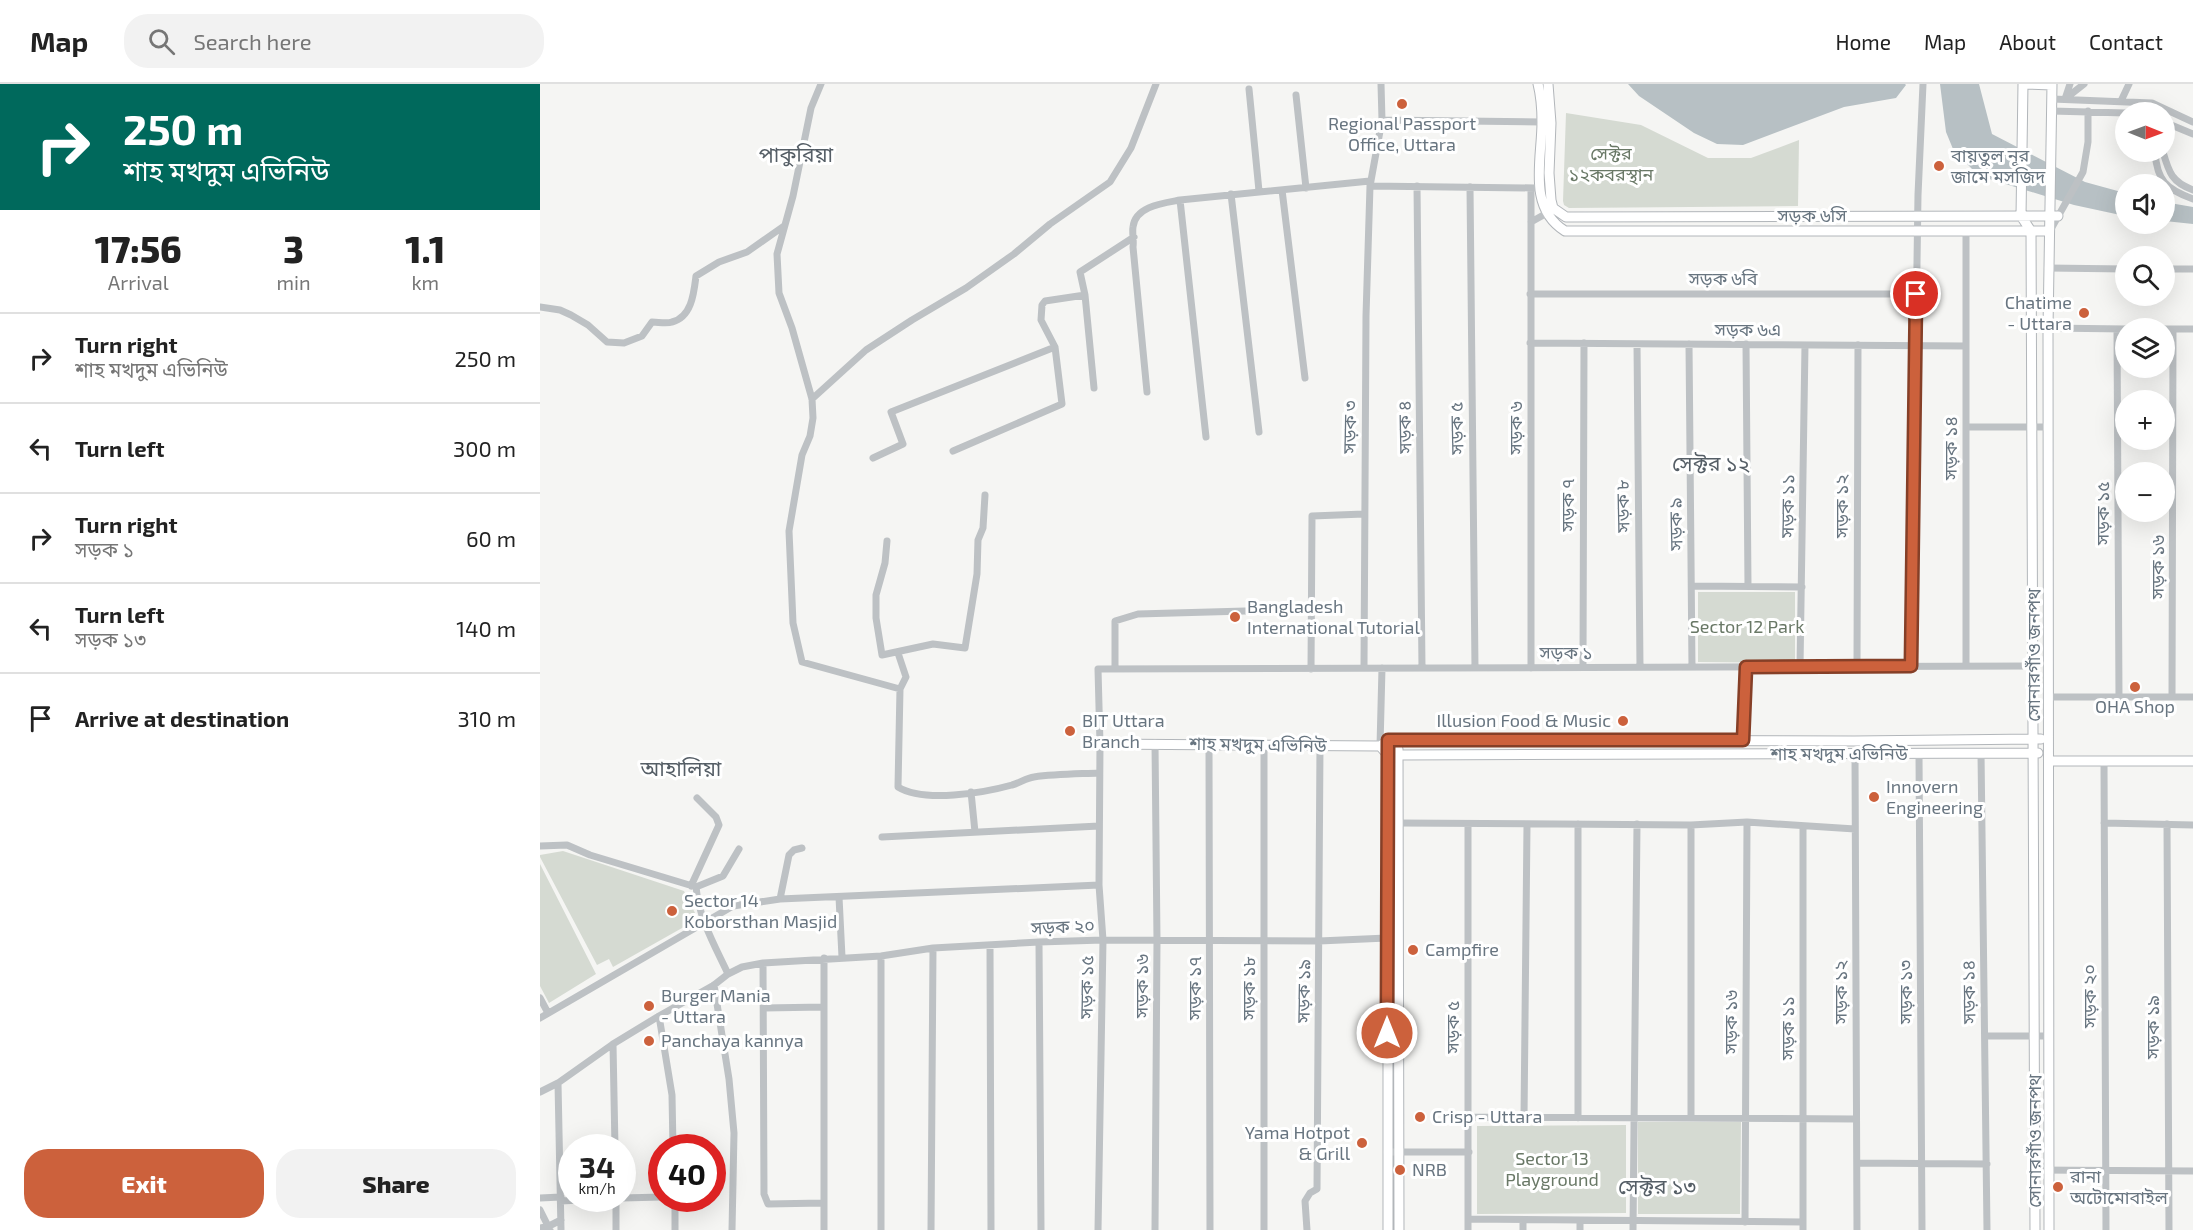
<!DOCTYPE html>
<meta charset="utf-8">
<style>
:root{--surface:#fff;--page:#f2f2f2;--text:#222;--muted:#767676;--line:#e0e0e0;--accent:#cc613c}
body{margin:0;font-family:"Exo 2","Noto Sans Bengali",sans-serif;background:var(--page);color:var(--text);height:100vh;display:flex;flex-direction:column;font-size:22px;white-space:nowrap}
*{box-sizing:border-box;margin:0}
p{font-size:20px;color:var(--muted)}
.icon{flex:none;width:33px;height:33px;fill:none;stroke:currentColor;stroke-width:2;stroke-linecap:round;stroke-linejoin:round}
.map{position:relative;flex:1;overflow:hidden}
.drawer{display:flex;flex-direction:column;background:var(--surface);width:540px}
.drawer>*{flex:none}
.banner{background:#00695c;color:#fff;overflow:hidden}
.needle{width:39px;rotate:91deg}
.controls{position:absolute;left:1575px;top:18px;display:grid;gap:12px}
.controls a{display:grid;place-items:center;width:60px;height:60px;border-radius:50%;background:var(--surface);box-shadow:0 6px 24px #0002;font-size:30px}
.speed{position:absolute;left:18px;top:1050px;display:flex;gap:12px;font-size:30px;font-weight:700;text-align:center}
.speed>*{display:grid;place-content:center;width:78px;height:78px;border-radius:50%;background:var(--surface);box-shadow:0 6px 24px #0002;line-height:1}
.speed small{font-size:15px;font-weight:400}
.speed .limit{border:9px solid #d22;background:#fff;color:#111}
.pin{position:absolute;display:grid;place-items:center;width:51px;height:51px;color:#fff;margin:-26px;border:3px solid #fff;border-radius:50%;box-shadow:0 2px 6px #0007}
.me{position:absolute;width:66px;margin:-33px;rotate:0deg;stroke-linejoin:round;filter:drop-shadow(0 0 4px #0008)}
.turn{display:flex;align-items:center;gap:21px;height:126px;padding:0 24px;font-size:27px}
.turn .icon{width:78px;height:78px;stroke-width:2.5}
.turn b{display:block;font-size:42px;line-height:51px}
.eta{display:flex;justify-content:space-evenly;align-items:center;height:102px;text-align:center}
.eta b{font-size:36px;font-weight:800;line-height:42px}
.button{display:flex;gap:12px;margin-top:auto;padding:12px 24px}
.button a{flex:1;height:69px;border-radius:24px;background:var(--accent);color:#fff;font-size:24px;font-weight:800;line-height:69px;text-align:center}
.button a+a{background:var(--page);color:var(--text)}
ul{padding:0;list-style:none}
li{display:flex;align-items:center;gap:18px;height:90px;padding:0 24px;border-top:2px solid var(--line)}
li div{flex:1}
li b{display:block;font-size:22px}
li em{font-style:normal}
header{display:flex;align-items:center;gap:36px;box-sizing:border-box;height:84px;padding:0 30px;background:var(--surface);border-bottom:2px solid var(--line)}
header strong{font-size:28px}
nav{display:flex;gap:33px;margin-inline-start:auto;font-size:21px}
.search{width:420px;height:54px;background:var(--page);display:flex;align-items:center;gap:15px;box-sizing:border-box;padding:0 21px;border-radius:24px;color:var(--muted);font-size:22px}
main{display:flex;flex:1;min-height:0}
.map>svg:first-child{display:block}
.green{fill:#d5dad2}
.water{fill:#b7c0c4}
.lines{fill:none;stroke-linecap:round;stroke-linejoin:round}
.secondary-casing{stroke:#b2b6ba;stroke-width:11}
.street{stroke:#bdc1c4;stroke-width:7}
.secondary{stroke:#fff;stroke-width:9}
.route-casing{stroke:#853f27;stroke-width:15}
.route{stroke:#cc613c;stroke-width:10}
.poi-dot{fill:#cc613c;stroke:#fff;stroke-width:2}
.labels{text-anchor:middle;stroke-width:6;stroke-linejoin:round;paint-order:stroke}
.poi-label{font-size:18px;fill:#687580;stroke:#fff;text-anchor:start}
.park-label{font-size:18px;fill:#697866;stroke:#fff}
.street-label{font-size:18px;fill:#687580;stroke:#fff}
.quarter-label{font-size:21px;fill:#555e66;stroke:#fff}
</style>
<header>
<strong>Map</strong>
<div class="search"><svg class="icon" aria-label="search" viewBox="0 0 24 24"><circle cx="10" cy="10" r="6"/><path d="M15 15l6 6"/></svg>Search here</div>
<nav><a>Home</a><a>Map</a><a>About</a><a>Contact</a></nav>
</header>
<main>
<section class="drawer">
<div class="banner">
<div class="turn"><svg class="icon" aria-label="right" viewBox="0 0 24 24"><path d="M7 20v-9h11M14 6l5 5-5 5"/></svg><div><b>250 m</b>শাহ মখদুম এভিনিউ</div></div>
</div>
<div class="eta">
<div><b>17:56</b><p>Arrival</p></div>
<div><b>3</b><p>min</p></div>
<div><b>1.1</b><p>km</p></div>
</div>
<ul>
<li><svg class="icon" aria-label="right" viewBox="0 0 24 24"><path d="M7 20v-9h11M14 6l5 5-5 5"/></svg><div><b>Turn right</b><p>শাহ মখদুম এভিনিউ</p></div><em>250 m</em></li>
<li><svg class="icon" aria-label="left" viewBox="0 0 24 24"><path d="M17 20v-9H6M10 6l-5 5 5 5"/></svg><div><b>Turn left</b></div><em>300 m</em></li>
<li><svg class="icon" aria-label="right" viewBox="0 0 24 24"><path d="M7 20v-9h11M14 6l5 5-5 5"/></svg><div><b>Turn right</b><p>সড়ক ১</p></div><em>60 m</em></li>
<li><svg class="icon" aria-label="left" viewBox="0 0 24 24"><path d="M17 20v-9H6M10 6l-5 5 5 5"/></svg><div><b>Turn left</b><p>সড়ক ১৩</p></div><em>140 m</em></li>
<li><svg class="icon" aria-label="arrive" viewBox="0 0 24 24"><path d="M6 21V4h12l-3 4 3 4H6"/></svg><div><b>Arrive at destination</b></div><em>310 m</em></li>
</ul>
<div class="button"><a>Exit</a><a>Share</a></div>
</section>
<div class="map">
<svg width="1653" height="1146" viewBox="0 0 1653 1146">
<rect width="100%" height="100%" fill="#f5f5f3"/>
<path class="green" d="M1026,29L1101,41L1168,74H1211L1259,56L1258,122L1029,124L1024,121L1023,117Z
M1158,508H1255V579L1158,578Z
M23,767L144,807L158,835L73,883L69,875L57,881L0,773V771Z
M0,780L56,890L9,919L0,902Z
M1098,1038H1201L1200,1130H1098Z
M1086,1041V1129L937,1130V1042Z"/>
<path class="water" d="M1088,0H1365L1366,1L1356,14L1304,23L1203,61L1177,60L1154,49L1099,12Z
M1400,0H1439L1452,50L1545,98L1585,109V132L1534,121L1446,94L1432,85L1413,65L1406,48Z
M1624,118L1653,123V140L1625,137Z"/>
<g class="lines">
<defs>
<path id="secondary" d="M998,0C1001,12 1002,26 1002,38C1002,76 987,123 1025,147H1509
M1008,0L1011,39L1009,89L1011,116L1013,124L1026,133L1518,132
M1483,0L1481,132L1491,147L1495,1146
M1486,0L1512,1
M560,660L840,662L848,656L1314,657L1501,655
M840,662L847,670L858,671L1498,669
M848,665V1146
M858,665L859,1146
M1509,677H1653
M1509,1146L1508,244L1512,0"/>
</defs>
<use href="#secondary" class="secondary-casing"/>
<path class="street" d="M281,0L271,24L253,112L237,170L239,209L252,244L272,315L273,334L270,352L262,371L249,447L253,539L262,578L360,605
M709,5L719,107
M756,11L766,104
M1512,15L1612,19L1653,38
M1525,15L1544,0
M1525,15L1530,0
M1581,17L1589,0
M1511,27L1586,29
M842,36L1002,38
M1624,38L1653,50
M1615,68C1617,97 1626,105 1653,115
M1623,68C1629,89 1632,98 1653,106
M830,102L995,104
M877,102L882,584
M930,103L935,584
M742,106L765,294
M691,110L719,348
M640,116L666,353
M991,138L1007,129
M1511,145L1543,88L1548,58V27
M1508,184L1586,185
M1624,185H1653
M990,210H1376
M0,223L20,226L31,231L48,241L67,258L84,259L102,252L112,238C118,238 127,240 132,238C152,233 154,208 156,192L179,178L207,168L244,142
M1508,244L1586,245
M1577,245L1579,613
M1624,245H1653
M990,259L1426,262
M1097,260L1100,583
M1149,260L1152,583
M1206,260L1208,502
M554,304L545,211L540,188L594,153
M607,308L593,163C594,156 592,149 593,143C595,122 624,119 640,116L830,97
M272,315L326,266L372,236L426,204L474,170L510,140L570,98L591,64L616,0
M1426,343H1508
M413,367L522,320L515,263L501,236L502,221L505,217L545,211
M333,374L363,360L351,328L515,263
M347,457L345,479L336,511V534L342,571L393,560L425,564L437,490L438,456L443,444L445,411
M1152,502L1262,503
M358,569L366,593L360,605L358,703C384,719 443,709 472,701C480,699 486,694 494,693C515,690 537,690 559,689
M1317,582L1318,261
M1371,582L1378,111L1383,0
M1426,582V147
M1043,583L1044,259
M1260,583L1265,261
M824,584L826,232L830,102L842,36L841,0
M991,584V104
M575,585V537L598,530L771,525
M771,585L772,432L824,430
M1509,613H1653
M1632,613L1633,245
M1203,656L1206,583
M669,661L670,1146
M840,662L842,584
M1441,669L1447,1146
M1315,670L1317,1146
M1379,670L1382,1146
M1564,677L1566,1146
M431,708L435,748
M858,739L1151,741L1207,738L1315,745
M1564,739L1653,741
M1038,740V1034
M1627,740L1629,1146
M928,741V1146
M1263,742V1146
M342,753L559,742
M0,762L27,761L50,771L156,803C159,835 175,862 188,890
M151,802L179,741L176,733L157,714
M156,803L183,792L199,765
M299,813L302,873
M240,815L249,771L254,766L262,764
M499,858L501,1146
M450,862L451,1146
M223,879L224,1110L228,1120L283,1119
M174,901L189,995L194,1049L192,1146
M0,914L8,929
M224,924L284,923
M119,932L132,1011L133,1064
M0,934L193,822L240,815L559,801
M1445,952H1508
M73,960L75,1064
M18,999L21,1146
M0,1008L18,999L73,960L119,932L174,901L188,890L202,883L223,879L341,872L393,864L499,858L563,856L779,857L847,854
M928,1033L1316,1035
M1151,1033V741
M984,1034L987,741
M847,1068H929
M1317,1079L1447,1080
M1495,1086L1653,1087
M0,1114L21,1113
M76,1114V1146
M82,1114L122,1113
M135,1114V1146
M21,1117L79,1114
M0,1126L10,1146
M928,1135L1263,1138
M1205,1138L1207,738
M0,1144L9,1142L21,1136
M284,1146V874
M341,1146V872
M391,1146L393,864
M558,1146L563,856L559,801L560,660L558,585L1494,582
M615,1146L617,856L615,659
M724,1146V662
M767,1146L765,1117L770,1109L777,1105L780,661
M983,1146V1136
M1040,1146V1136
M1093,1146L1097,740"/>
<use href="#secondary" class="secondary"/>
</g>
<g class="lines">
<defs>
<path id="route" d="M847,949L848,656H1203L1206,583L1371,582L1376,210"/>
</defs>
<use href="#route" class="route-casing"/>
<use href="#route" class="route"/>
</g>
<g class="poi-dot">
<circle cx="862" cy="20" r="6"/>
<circle cx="1399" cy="82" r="6"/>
<circle cx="1544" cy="229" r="6"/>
<circle cx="695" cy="533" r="6"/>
<circle cx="1595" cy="603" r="6"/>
<circle cx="1083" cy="637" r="6"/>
<circle cx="530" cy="647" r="6"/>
<circle cx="1334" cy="713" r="6"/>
<circle cx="132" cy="827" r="6"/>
<circle cx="873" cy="866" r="6"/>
<circle cx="109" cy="922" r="6"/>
<circle cx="109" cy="957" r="6"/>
<circle cx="880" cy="1033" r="6"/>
<circle cx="822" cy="1059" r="6"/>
<circle cx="860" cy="1086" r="6"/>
<circle cx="1518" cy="1103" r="6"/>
</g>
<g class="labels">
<g class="poi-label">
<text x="862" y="46" text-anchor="middle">Regional Passport<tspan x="862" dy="21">Office, Uttara</tspan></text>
<text x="1411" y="78">বায়তুল নূর<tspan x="1411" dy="21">জামে মসজিদ</tspan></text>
<text x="1532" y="225" text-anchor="end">Chatime<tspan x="1532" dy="21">- Uttara</tspan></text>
<text x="707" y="529">Bangladesh<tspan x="707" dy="21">International Tutorial</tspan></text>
<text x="1595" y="629" text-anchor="middle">OHA Shop</text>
<text x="542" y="643">BIT Uttara<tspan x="542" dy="21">Branch</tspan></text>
<text x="1071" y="643" text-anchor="end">Illusion Food &amp; Music</text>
<text x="1346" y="709">Innovern<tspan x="1346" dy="21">Engineering</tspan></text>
<text x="144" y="823">Sector 14<tspan x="144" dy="21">Koborsthan Masjid</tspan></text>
<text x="885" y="872">Campfire</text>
<text x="121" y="918">Burger Mania<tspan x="121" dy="21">- Uttara</tspan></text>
<text x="121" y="963">Panchaya kannya</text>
<text x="892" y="1039">Crisp - Uttara</text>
<text x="810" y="1055" text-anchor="end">Yama Hotpot<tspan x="810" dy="21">&amp; Grill</tspan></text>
<text x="872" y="1092">NRB</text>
<text x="1530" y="1099">রানা<tspan x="1530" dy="21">অটোমোবাইল</tspan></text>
</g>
<g class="park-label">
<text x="1071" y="76">সেক্টর<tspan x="1071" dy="21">১২কবরস্থান</tspan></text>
<text x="1207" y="549">Sector 12 Park</text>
<text x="1012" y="1081">Sector 13<tspan x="1012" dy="21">Playground</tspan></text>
</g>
<g class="street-label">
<text x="1272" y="138">সড়ক ৬সি</text>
<text x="1183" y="201">সড়ক ৬বি</text>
<text x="1208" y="252">সড়ক ৬এ</text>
<text transform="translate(810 343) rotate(-89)" y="6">সড়ক ৩</text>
<text transform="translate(865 343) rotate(-91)" y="6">সড়ক ৪</text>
<text transform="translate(917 344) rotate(-91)" y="6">সড়ক ৫</text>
<text transform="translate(976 344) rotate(-90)" y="6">সড়ক ৬</text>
<text transform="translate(1411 364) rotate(-90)" y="6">সড়ক ১৪</text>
<text transform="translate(1028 421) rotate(-90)" y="6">সড়ক ৭</text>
<text transform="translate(1083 422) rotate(-91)" y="6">সড়ক ৮</text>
<text transform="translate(1248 422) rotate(-89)" y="6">সড়ক ১১</text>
<text transform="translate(1302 422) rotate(-90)" y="6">সড়ক ১২</text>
<text transform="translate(1563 429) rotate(-90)" y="6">সড়ক ১৫</text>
<text transform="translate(1136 440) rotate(-91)" y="6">সড়ক ৯</text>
<text transform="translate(1618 483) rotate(-90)" y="6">সড়ক ১৬</text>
<text x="1026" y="575">সড়ক ১</text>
<text transform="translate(1494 571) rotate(-90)" y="6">সোনারগাঁও জনপথ</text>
<text transform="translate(718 661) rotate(1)" y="6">শাহ মখদুম এভিনিউ</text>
<text x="1299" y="676">শাহ মখদুম এভিনিউ</text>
<text transform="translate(523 843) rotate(-3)" y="6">সড়ক ২০</text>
<text transform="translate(602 902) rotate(-90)" y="6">সড়ক ১৬</text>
<text transform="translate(547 903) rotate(-89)" y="6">সড়ক ১৫</text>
<text transform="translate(655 904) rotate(-90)" y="6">সড়ক ১৭</text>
<text transform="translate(709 904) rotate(-90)" y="6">সড়ক ১৮</text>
<text transform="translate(764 907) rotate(-89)" y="6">সড়ক ১৯</text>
<text transform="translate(1301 908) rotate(-90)" y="6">সড়ক ১২</text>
<text transform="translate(1366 908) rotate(-90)" y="6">সড়ক ১৩</text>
<text transform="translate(1429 908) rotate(-91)" y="6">সড়ক ১৪</text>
<text transform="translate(1550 912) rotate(-90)" y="6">সড়ক ২০</text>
<text transform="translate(1191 938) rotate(-90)" y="6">সড়ক ১৬</text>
<text transform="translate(913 943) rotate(-90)" y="6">সড়ক ৫</text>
<text transform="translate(1613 943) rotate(-90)" y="6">সড়ক ১৯</text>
<text transform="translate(1248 944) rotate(-90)" y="6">সড়ক ১১</text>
<text transform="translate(1495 1057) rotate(-90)" y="6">সোনারগাঁও জনপথ</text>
</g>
<g class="quarter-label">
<text x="256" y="78">পাকুরিয়া</text>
<text x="1171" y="387">সেক্টর ১২</text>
<text x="141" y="692">আহালিয়া</text>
<text x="1117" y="1110">সেক্টর ১৩</text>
</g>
</g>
</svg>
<div class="controls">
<a><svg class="needle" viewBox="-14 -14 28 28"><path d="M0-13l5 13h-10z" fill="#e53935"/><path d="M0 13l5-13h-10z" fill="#767676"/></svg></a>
<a><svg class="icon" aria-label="sound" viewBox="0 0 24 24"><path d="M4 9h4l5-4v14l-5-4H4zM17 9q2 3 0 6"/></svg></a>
<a><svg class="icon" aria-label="search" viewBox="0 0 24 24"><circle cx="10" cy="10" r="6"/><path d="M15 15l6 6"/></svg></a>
<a><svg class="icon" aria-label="layers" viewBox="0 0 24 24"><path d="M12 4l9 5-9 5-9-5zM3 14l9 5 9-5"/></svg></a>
<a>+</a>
<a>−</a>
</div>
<div class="speed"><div>34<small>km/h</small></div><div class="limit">40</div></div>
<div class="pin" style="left:1376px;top:210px;background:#d93025"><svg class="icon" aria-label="arrive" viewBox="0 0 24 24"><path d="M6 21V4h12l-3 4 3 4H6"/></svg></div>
<svg class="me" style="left:847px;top:949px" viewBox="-20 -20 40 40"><circle r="17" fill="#cc613c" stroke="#fff" stroke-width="3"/><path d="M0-11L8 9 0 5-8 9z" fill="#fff"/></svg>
</div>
</main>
